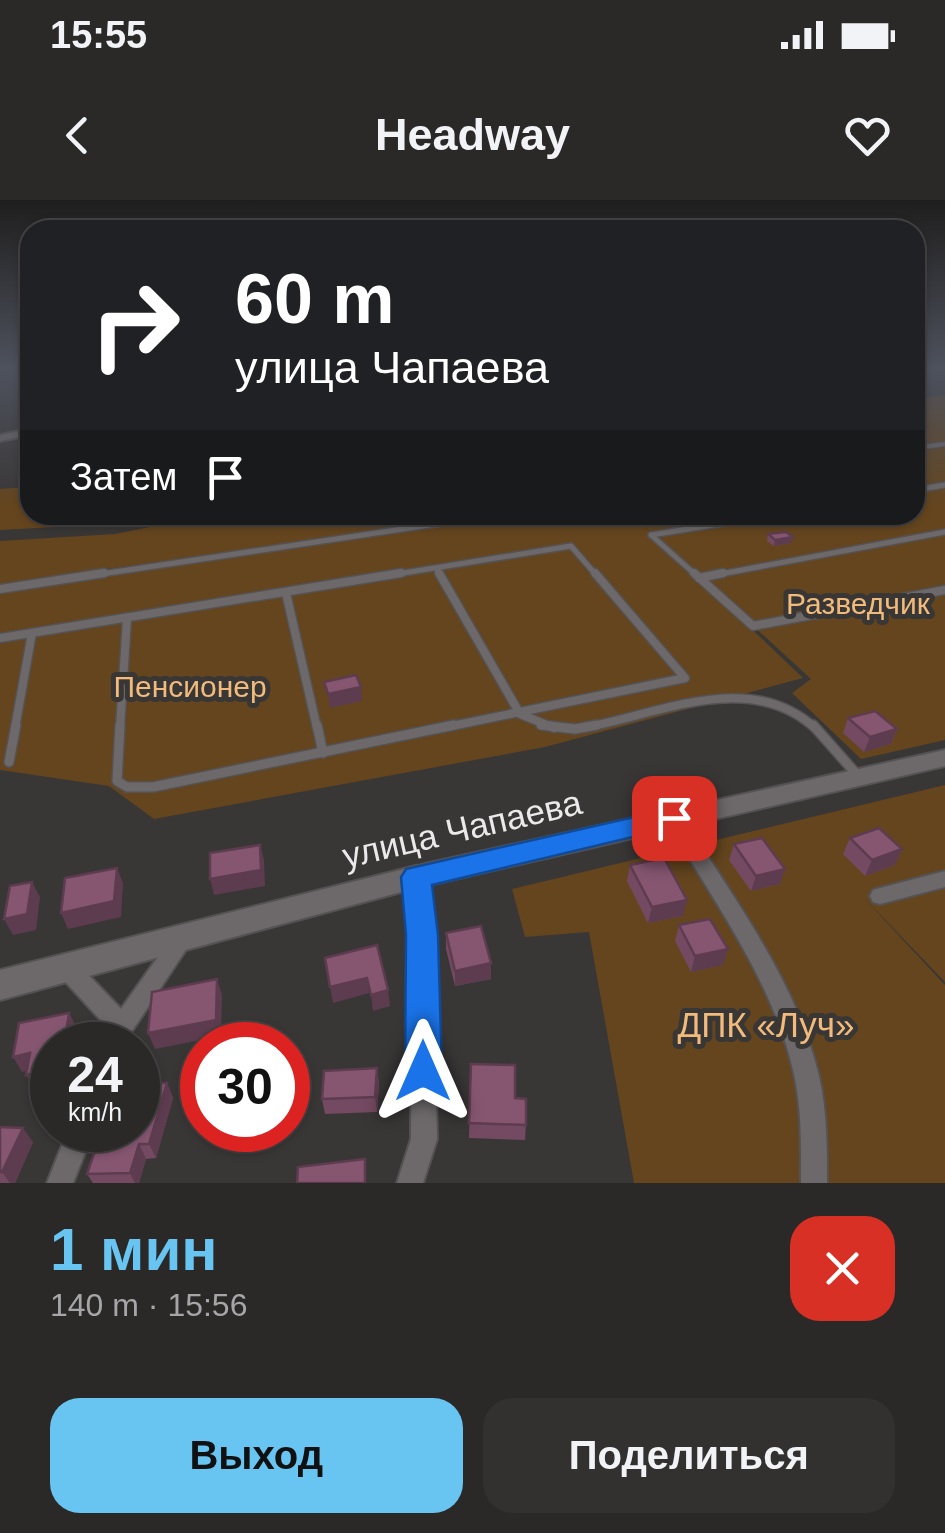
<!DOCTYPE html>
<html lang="ru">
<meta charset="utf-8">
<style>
:root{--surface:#2b2828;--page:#333030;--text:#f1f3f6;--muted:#a6a6a8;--line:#474445;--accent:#68c4f0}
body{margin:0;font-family:Helvetica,sans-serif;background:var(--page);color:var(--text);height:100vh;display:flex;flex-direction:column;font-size:38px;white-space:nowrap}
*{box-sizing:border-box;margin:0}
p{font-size:32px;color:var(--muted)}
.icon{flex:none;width:55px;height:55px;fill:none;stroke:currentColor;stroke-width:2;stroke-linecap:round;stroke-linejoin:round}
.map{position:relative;height:983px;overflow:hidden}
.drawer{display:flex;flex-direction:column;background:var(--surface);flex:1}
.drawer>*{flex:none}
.top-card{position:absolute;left:20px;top:20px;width:905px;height:305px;border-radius:30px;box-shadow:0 2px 8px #0004,0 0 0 2px var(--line);background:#202124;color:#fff;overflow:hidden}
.speed{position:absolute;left:30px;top:822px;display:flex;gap:20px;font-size:50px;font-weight:700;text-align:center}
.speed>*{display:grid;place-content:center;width:130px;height:130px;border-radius:50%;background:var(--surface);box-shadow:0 2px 8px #0004,0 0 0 2px var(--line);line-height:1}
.speed small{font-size:25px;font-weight:400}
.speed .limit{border:15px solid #d22;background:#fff;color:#111}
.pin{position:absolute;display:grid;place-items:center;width:85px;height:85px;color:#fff;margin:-42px;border-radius:20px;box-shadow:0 5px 15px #0006}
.me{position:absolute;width:110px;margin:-55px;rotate:0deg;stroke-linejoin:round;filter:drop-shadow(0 0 8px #0008)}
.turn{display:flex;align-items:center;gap:35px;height:210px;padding:0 50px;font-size:45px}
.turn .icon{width:130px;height:130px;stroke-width:2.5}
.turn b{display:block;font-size:70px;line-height:85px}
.then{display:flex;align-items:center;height:95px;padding:0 50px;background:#0003;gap:20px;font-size:38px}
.round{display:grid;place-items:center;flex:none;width:105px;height:105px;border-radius:30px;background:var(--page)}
.overview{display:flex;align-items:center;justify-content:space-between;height:170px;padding:0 50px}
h1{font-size:60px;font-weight:800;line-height:75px;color:var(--accent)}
.action{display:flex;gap:20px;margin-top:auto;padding:20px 50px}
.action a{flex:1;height:115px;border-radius:30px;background:var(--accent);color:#111;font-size:40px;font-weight:800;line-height:115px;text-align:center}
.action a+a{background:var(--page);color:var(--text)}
.status{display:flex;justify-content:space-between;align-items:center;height:70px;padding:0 50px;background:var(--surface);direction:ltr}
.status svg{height:28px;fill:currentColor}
header{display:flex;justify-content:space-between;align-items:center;height:130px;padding:0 50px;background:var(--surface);font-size:45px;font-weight:800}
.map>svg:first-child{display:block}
.green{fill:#64451e}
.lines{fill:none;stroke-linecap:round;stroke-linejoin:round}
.lane-far3-casing{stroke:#555253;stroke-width:6}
.lane-far2-casing{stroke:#555253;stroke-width:8}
.lane-far1-casing{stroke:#555253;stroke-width:11}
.lane-casing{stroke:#555253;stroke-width:12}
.street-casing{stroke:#555253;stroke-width:4}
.secondary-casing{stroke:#555253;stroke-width:4}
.lane-far3{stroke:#6d696a;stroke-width:4}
.lane-far2{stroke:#6d696a;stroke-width:5}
.lane-far1{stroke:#6d696a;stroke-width:8}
.lane{stroke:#6d696a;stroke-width:9}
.street{fill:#6d696a;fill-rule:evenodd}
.secondary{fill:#6d696a;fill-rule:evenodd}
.wall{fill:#734a61}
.shaded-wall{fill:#5e3c4f}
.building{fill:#865671;stroke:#5e3c4f;stroke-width:2.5}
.route{fill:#1a73e8;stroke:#114b97;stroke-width:2.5}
.labels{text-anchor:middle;stroke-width:10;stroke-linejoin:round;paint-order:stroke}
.park-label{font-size:30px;fill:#f2bb7b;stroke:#393636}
.near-street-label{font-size:35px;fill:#ebe9e9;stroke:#393636}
.near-park-label{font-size:35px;fill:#f2bb7b;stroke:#393636}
</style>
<div class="status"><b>15:55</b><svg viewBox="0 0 49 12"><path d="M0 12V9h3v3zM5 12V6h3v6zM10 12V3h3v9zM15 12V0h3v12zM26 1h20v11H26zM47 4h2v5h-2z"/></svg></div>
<header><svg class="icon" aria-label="back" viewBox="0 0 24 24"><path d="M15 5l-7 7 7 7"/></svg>Headway<svg class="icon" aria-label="heart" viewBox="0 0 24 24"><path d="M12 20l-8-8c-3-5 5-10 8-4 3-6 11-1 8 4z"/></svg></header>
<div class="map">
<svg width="945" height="983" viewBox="0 0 945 983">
<rect width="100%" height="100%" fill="#393636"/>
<path class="green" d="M945,195V243L915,247V199Z
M945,247V540L861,559L792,493L811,479L642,324L803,478L545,547L154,619L109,586L0,570V392L504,315H915V251Z
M30,287V315H489L0,384V341L115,334L190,319L159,316L113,324L0,330V289Z
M945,585V782L862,696L945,785V983H634L589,732L525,737L512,689Z"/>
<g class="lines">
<defs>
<path id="lane-far3" d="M915,248L945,244"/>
<path id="lane-far2" d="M915,290L945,285
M651,335L697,376
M651,335L774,315
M436,368L441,376
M88,376L496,315
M385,376L571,346L597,376
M710,376L945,332"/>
<path id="lane-far1" d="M439,373L520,514L554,528
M694,373L753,426L945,390
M699,378L723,373
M0,389L104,373
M286,393L317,528
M0,438L401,373
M15,528L32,433
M120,528L127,419
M442,528L685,478L595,373
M582,528C658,515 749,468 815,528"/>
<path id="lane" d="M120,525L117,581L127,587H153L454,525
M317,525L323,553
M541,525L575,529L597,525
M813,525L859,577
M9,562L16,525"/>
<path id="street" d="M30,229V235L0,241V235Z
M674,611L680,613C732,696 796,780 819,876C827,911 827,947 827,983H801C801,947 802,910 794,874C773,780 712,700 665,618L668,613Z
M416,669L423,672L426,677L432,735L437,939L423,983H397L411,939L412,735L406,677L409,672Z
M945,671V687L880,704L873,702L870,696L873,690L880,688Z
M182,730L189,733L193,739L132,831L127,845H103L109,829L59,775L56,768L59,761L67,759L75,761L121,809L175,733Z
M68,930H94L73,983H47Z"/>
<path id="secondary" d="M945,550V566L416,688L0,800V770L416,666Z"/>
</defs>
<use href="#lane-far3" class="lane-far3-casing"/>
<use href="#lane-far2" class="lane-far2-casing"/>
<use href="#lane-far1" class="lane-far1-casing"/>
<use href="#lane" class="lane-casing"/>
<use href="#street" class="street-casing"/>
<use href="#secondary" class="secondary-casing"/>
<use href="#lane-far3" class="lane-far3"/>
<use href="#lane-far2" class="lane-far2"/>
<use href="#lane-far1" class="lane-far1"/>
<use href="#lane" class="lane"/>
<use href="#street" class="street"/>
<use href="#secondary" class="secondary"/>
</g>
<path class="wall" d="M768,334L791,343L774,346L767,341Z
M848,518L897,529L891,544L864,552L843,533Z
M850,638L902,649L895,665L865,676L843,654Z
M734,644L780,684L751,691L729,660Z
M630,665L683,716L648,723L627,681Z
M679,725L723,765L691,772L675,741Z
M446,733L491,779L455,786L446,749Z
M471,864L515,898L526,925L525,940L469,938Z
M377,868L379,884L377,912L325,914L322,899Z
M167,883L173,898L156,958L146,959L139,983H93L87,974Z
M0,927L33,942L15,983H0Z"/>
<path class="shaded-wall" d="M30,230V242H27L23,232Z
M793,337L791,343L774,346L775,340Z
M361,487L362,501L330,508L328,494Z
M897,529L891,544L864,552L870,537Z
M260,645L264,660L265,686L214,695L210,679Z
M902,649L895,665L865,676L872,660Z
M117,668L123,683L121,717L68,729L61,713Z
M785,669L780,684L751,691L756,676Z
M32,682L40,697L36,730L13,735L4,719Z
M687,700L683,716L648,723L652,707Z
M728,749L723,765L691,772L695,756Z
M491,763V779L455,786V771Z
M367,778L369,793L333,803L330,787Z
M217,779L222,795L221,836L155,849L148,833Z
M388,790L390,806L373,811L371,795Z
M69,813L77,828L75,845H64Z
M30,853L39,868L22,872L13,857Z
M377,868L379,884L377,912L375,897Z
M52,869V886L35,890L26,875Z
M167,883L173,898L156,958L149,944Z
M23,928L33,942L15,983H10L2,972Z
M139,944L146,959L139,983H135L130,973Z"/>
<path class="building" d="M30,207V213L26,214L23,208Z
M30,225V230L23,232L21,227Z
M786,332L793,337L775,340L768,334Z
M356,475L361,487L328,494L324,482Z
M875,511L897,529L870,537L848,518Z
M879,628L902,649L872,660L850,638Z
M762,638L785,669L756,676L734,644Z
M260,645L261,670L210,679V653Z
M664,658L687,700L652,707L630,665Z
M117,668L114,701L61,713L65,678Z
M32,682L27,714L4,719L10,686Z
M710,719L728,749L695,756L679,725Z
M481,726L491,763L455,771L446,733Z
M377,745L388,790L371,795L367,778L330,787L325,758Z
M217,779L216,820L148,833L152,792Z
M69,813L64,845H52V869L26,875L30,853L13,857L19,823Z
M471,864L515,865V898L526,899V925L469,923Z
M377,868L375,897L322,899L324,871Z
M138,883H167L149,944H139L130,973L87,974L102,930H138Z
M0,927L23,928L2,972H0Z
M365,959V983H297L298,967Z"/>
<linearGradient id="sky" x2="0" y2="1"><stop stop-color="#1f1e1e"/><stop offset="0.55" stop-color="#4e525d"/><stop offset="1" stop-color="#4e525d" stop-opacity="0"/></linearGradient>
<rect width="945" height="307" fill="url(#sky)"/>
<path class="route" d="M674,608L683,611L687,618L683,625L432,685L438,735L442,871L436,883L423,889L410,883L405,871L406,735L401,677L406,669Z"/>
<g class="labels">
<g class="park-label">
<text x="858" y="414">Разведчик</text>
<text x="190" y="497">Пенсионер</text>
</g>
<g class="near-street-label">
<text transform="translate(462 629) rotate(-13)" y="12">улица Чапаева</text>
</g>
<g class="near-park-label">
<text x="766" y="837">ДПК «Луч»</text>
</g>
</g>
</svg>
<div class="speed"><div>24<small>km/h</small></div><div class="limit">30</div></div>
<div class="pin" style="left:674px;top:618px;background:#d93025"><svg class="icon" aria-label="arrive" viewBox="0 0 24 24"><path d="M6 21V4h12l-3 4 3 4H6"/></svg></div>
<svg class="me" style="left:423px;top:871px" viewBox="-20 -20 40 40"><path d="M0-17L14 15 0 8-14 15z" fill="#1a73e8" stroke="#fff" stroke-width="4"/></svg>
<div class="top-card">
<div class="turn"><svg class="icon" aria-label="right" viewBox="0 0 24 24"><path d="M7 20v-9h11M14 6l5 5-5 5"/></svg><div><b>60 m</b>улица Чапаева</div></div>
<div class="then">Затем<svg class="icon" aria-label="arrive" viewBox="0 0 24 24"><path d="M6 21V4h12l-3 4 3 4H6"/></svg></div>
</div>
</div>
<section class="drawer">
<div class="overview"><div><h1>1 мин</h1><p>140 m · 15:56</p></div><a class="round" style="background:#d93025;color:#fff"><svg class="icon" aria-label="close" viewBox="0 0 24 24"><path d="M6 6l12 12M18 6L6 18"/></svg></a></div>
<div class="action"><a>Выход</a><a>Поделиться</a></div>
</section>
